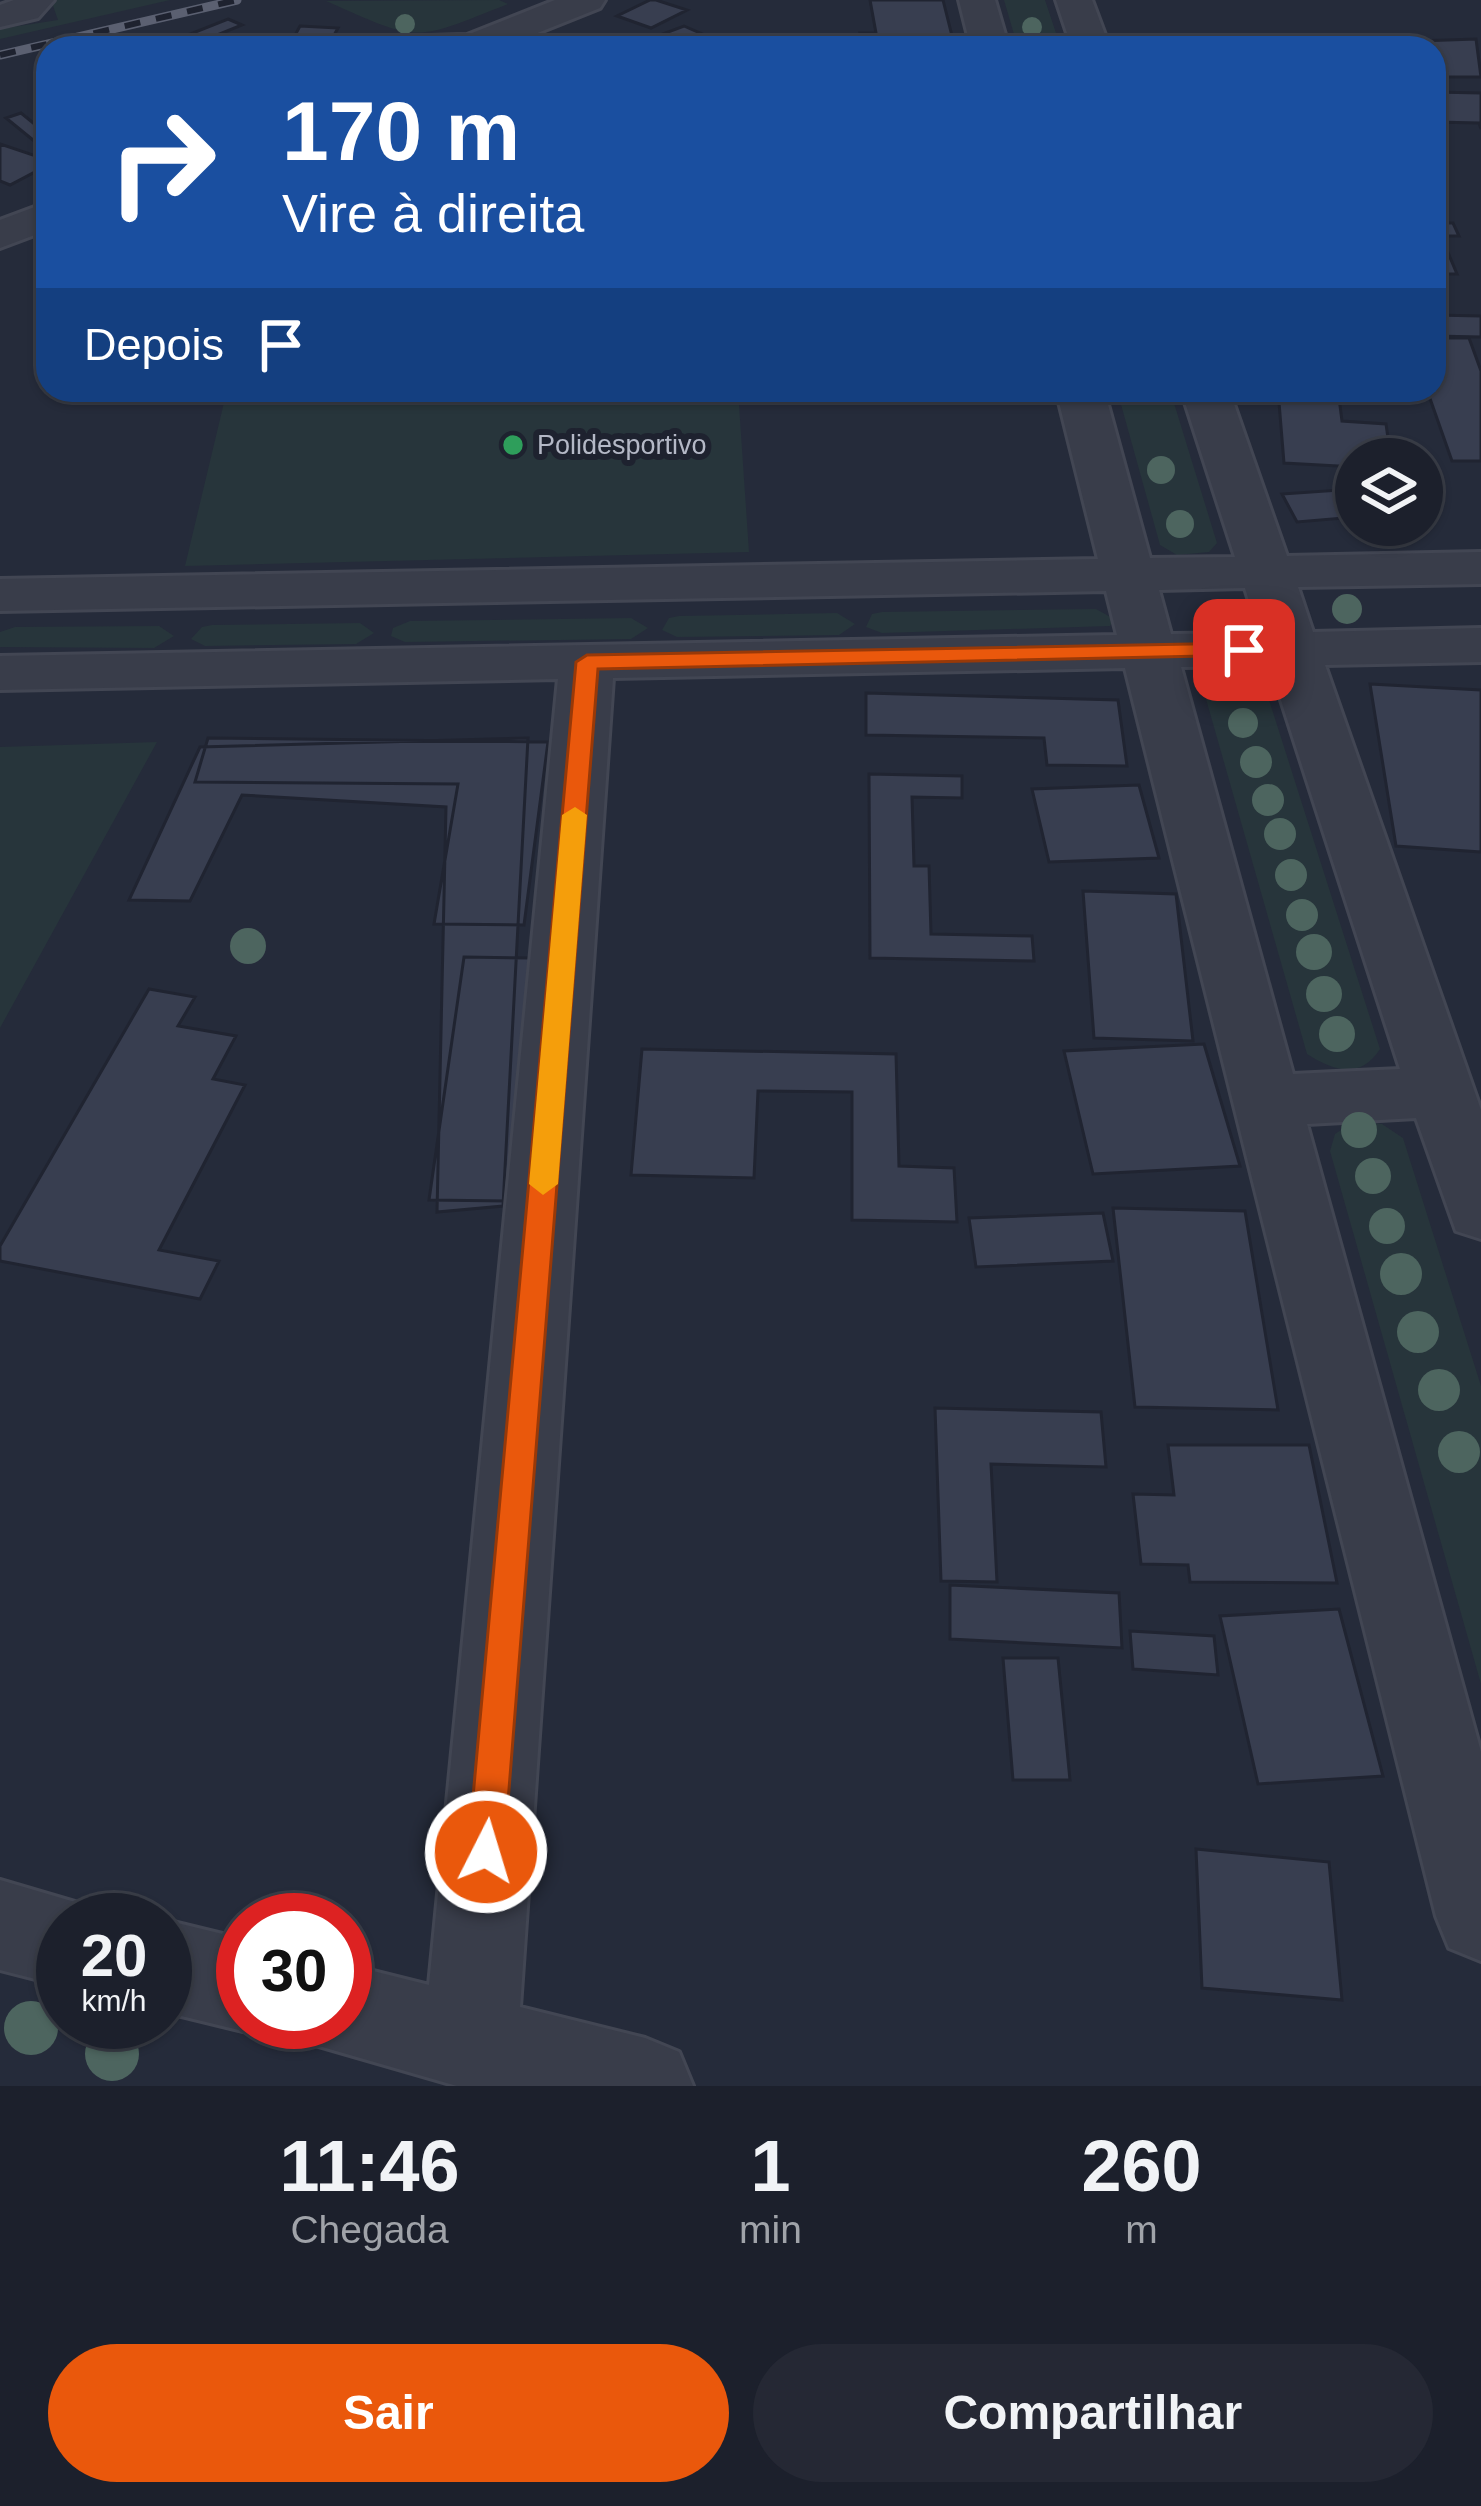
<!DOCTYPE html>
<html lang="pt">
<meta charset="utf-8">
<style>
:root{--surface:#1c202c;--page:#252834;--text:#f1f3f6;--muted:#a0a3a9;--line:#3a3e48;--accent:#ea580c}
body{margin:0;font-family:Helvetica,sans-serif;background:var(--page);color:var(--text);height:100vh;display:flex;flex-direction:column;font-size:45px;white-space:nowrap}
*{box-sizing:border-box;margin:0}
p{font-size:39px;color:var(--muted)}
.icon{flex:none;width:66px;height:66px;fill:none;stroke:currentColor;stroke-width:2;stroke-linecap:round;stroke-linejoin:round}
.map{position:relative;height:2086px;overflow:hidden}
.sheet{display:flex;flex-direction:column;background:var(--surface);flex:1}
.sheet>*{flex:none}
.top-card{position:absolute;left:36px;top:36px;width:1410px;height:366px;border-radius:36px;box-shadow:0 3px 9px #0004,0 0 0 3px var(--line);background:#1a4fa0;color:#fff;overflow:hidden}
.buttons{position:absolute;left:1335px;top:438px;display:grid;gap:24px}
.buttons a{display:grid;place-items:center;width:108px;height:108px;border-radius:50%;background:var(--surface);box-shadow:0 3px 9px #0004,0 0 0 3px var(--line);font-size:60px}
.speed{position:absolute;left:36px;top:1893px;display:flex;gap:24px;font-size:60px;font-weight:700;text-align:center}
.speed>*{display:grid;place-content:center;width:156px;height:156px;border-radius:50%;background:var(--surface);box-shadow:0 3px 9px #0004,0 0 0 3px var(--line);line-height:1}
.speed small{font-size:30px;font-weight:400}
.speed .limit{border:18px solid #d22;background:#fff;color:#111}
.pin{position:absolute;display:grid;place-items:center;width:102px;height:102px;color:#fff;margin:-51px;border-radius:24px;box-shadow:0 6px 18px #0006}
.me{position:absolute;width:132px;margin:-66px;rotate:5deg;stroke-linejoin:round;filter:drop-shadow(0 0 9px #0008)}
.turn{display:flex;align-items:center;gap:42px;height:252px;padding:0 48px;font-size:54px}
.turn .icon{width:156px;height:156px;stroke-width:2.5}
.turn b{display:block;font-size:84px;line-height:102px}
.then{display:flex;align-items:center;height:114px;padding:0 48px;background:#0003;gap:24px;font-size:45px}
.eta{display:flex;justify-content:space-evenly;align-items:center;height:204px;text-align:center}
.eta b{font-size:72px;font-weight:800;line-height:84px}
.button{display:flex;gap:24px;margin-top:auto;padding:24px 48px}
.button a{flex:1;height:138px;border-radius:72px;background:var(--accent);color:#fff;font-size:48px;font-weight:800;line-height:138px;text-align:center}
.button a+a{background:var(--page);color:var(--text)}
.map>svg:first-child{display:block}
.green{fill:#27353b}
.building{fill:#383e50;stroke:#202431;stroke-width:3}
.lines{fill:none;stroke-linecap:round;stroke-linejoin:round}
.minor-casing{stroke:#424653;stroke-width:6}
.minor{fill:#393d4a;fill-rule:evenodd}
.rail-casing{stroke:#5b6071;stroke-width:9}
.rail{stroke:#1e222f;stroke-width:6;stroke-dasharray:16;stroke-linecap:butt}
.tree{fill:#4d655f}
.route{fill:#ea580c;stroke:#983908;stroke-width:3}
.slow{fill:#f59e0b}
.leisure-dot{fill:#2e9e5b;stroke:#1e222f;stroke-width:4.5}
.labels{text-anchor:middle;stroke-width:12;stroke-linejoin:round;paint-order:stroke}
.far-poi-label{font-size:27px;fill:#b4b8c6;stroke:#1e222f;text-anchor:start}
</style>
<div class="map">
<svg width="1481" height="2086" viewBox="0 0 1481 2086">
<rect width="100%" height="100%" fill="#252b3a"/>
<path class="green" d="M51,0H170L0,39V29L58,20Z
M499,0L508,4C412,42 421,43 326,1Z
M1004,0H1045L1061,48H1018Z
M227,390H738L749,552L185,566Z
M1117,390H1170L1217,543L1209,552L1177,555L1160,545Z
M1096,609L1114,619L1110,626L882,633L866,627L872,614L882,612Z
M837,613L855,624L839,635L677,637L662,630L669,618L679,616Z
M631,618L648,628L631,639L405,642L391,636L393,628L410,621Z
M360,623L374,633L356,644L205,646L191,639L202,627L212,625Z
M159,626L174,636L154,648L0,647V632L15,627Z
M1226,672L1247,674L1264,684L1380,1049C1360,1080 1334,1071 1307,1054L1204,692L1209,681Z
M157,742L0,1028V747Z
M1355,1121L1382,1124L1403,1138L1481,1386V1684L1330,1151L1335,1134Z"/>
<path class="building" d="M650,0H656L687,10L651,28L617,16Z
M870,0H943L953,40L862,42L860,33H876Z
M228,19L242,25L195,44L155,48Z
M300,26L338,28L328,46L255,48L261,38L293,39Z
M684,26L702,34L667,47L649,39Z
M1476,39L1481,77H1442L1434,64V48H1424L1419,41Z
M1434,92L1481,93V129L1479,123L1434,122Z
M21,113L48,135L33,140L6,118Z
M0,144L48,160V165L10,185L0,181Z
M1434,223H1453L1459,236H1441L1457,274H1434Z
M1434,315L1481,316V337L1434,336Z
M1434,338H1469L1481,371V461H1452L1427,390H1434Z
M1278,390H1338L1342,421L1386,424L1391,459H1356V467L1284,463Z
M1354,489L1356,517L1297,522L1282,494Z
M1370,684L1481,690V852L1396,846Z
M866,693L1118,700L1127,766L1047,765L1044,738L866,735Z
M208,738L548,742L524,925L434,924L458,784L195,782Z
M528,738L503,1206L437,1212L446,807L242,795L190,901L129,900L200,747Z
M869,774L962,776V798L912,797L914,866H929L931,934L1032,936L1034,961L870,958Z
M1139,785L1159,858L1049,862L1032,789Z
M1083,891L1176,894L1193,1041L1094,1038Z
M464,957L534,958L507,1201L429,1200Z
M149,989L195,997L178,1026L236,1036L213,1079L245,1085L159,1250L219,1261L200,1299L0,1261V1246Z
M1204,1044L1240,1166L1093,1174L1064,1051Z
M642,1049L896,1054L899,1166L954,1168L957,1222L852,1220V1092L758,1091L754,1178L631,1175Z
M1113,1208L1245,1211L1278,1410L1135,1407Z
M1103,1213L1113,1261L976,1267L969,1218Z
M935,1408L1101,1412L1106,1467L991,1464L997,1582L941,1581Z
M1168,1445H1309L1337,1583L1190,1582L1188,1565L1141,1564L1133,1494L1174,1495Z
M950,1585L1119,1593L1122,1648L950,1639Z
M1339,1609L1383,1776L1258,1784L1220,1616Z
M1130,1631L1214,1636L1218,1675L1133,1669Z
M1003,1658H1058L1070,1780H1013Z
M1196,1849L1329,1862L1342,2000L1202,1988Z"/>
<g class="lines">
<defs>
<path id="minor" d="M14,0H54L38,18L0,27V5Z
M555,0H605L600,8L500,48H375L394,37L467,35Z
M959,0H995L1009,48H971Z
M1056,0H1092L1110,48H1072Z
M48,202V230L0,248V220Z
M1056,390H1104L1150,558L1235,557L1181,390H1229L1287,556L1481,552V584L1298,587L1313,632L1481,628V662L1325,665L1481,1110V1239L1456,1231L1416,1118L1307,1124L1481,1752V1961L1449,1948L1436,1916L1125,668L613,678L520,2007L645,2038L679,2052L693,2086H457L312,2044L303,2022H345V1964L429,1985L558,679L0,690V656L1117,635L1106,591L0,611V579L1098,559ZM1245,588L1259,633L1171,634L1159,590ZM1270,666L1400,1069L1293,1074L1181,667Z
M0,1880L95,1908L100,1920H63V1986L0,1970Z
M165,1920L243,1939V2022H265L243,2031L165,2012Z"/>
</defs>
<use href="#minor" class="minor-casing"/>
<use href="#minor" class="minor"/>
<defs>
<path id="rail" d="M0,55L237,0"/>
</defs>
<use href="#rail" class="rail-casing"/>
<use href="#rail" class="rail"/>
</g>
<g class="tree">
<circle cx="405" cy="24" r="10"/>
<circle cx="1032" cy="27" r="10"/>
<circle cx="1161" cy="470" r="14"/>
<circle cx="1180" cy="524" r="14"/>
<circle cx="1347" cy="609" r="15"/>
<circle cx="1232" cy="683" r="15"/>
<circle cx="1243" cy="723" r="15"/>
<circle cx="1256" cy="762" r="16"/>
<circle cx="1268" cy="800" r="16"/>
<circle cx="1280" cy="834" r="16"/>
<circle cx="1291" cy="875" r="16"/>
<circle cx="1302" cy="915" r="16"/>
<circle cx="248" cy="946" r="18"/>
<circle cx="1314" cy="952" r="18"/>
<circle cx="1324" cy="994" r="18"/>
<circle cx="1337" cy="1034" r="18"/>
<circle cx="1359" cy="1130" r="18"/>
<circle cx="1373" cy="1176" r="18"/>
<circle cx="1387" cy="1226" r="18"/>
<circle cx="1401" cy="1274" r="21"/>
<circle cx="1418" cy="1332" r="21"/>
<circle cx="1439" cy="1390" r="21"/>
<circle cx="1459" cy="1452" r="21"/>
<circle cx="31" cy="2028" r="27"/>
<circle cx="112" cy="2054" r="27"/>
</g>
<path class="route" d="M1244,643L1256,650L1252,655L598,669L504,1852L499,1864L486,1870L473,1864L468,1852L576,662L587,655Z"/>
<path class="slow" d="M575,807L587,815L558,1184L543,1195L529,1184L562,815Z"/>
<circle class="leisure-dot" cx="513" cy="445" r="12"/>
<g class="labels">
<g class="far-poi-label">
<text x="537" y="454">Polidesportivo</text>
</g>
</g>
</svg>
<div class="buttons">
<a><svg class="icon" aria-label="layers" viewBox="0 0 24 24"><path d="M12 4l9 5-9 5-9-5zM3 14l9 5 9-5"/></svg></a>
</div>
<div class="speed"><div>20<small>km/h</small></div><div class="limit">30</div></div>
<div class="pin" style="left:1244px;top:650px;background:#d93025"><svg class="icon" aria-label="arrive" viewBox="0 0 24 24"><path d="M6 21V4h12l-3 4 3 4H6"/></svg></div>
<svg class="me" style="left:486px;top:1852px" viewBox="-20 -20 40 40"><circle r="17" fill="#ea580c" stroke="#fff" stroke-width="3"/><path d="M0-11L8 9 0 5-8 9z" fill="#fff"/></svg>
<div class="top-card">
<div class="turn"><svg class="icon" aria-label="right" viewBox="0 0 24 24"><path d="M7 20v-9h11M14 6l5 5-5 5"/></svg><div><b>170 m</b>Vire à direita</div></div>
<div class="then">Depois<svg class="icon" aria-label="arrive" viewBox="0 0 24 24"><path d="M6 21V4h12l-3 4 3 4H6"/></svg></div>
</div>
</div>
<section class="sheet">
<div class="eta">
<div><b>11:46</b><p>Chegada</p></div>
<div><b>1</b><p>min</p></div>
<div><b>260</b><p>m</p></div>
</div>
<div class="button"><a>Sair</a><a>Compartilhar</a></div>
</section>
